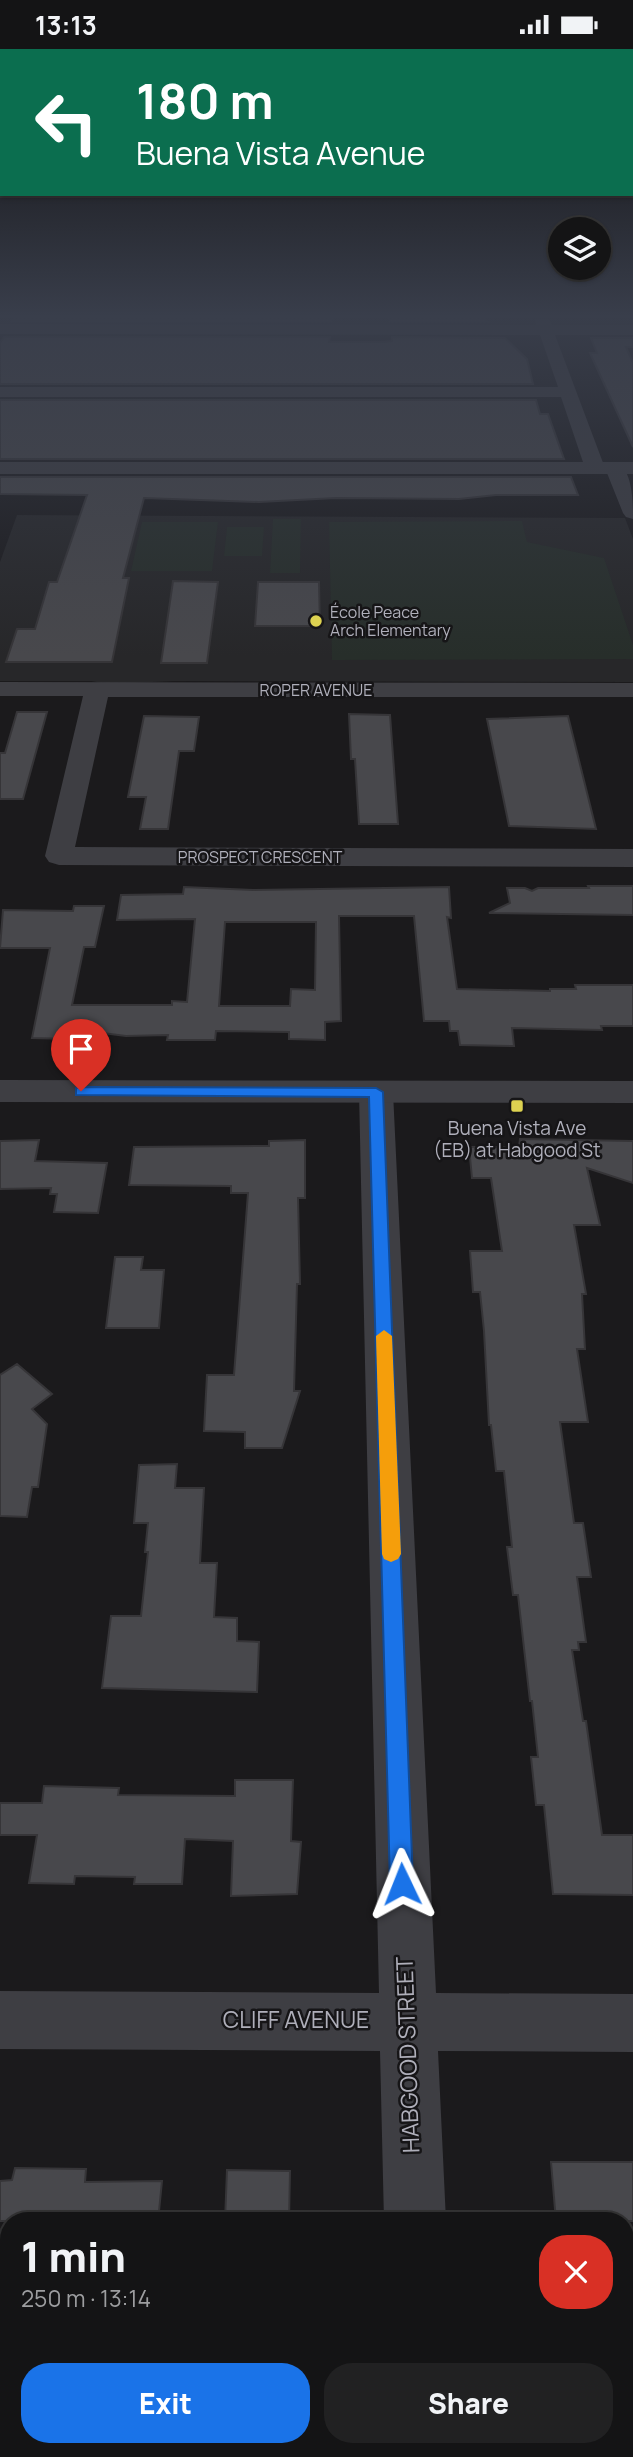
<!DOCTYPE html>
<meta charset="utf-8">
<style>
:root{--surface:#141415;--page:#212122;--text:#f1f3f6;--muted:#9d9ea0;--line:#333334;--accent:#1a73e8}
body{margin:0;font-family:Manrope,sans-serif;background:var(--page);color:var(--text);height:100vh;display:flex;flex-direction:column;font-size:26px;white-space:nowrap}
*{box-sizing:border-box;margin:0}
p{font-size:23px;color:var(--muted)}
.icon{flex:none;width:38px;height:38px;fill:none;stroke:currentColor;stroke-width:2;stroke-linecap:round;stroke-linejoin:round}
.map{position:relative;flex:1;overflow:hidden}
.drawer{position:absolute;left:0px;top:2163px;width:634px;height:245px;display:flex;flex-direction:column;background:var(--surface);border-radius:28px 28px 0 0;box-shadow:0 2px 5px #0004,0 0 0 2px var(--line)}
.drawer>*{flex:none}
.guide{position:absolute;left:0px;top:0px;width:634px;height:147px;box-shadow:0 2px 5px #0004,0 0 0 2px var(--line);background:#0b6e4f;color:#fff;overflow:hidden}
.fabs{position:absolute;left:548px;top:168px;display:grid;gap:14px}
.fabs a{display:grid;place-items:center;width:63px;height:63px;border-radius:50%;background:var(--surface);box-shadow:0 2px 5px #0004,0 0 0 2px var(--line);font-size:35px}
.pin{position:absolute;display:grid;place-items:center;width:60px;height:60px;color:#fff;margin:-72px -30px;border-radius:50% 50% 50% 0;rotate:-45deg;box-shadow:0 0 7px #0007}
.pin .icon{rotate:45deg}
.me{position:absolute;width:77px;margin:-38px;rotate:358deg;stroke-linejoin:round;filter:drop-shadow(0 0 5px #0008)}
.turn{display:flex;align-items:center;gap:24px;height:147px;padding:0 21px;font-size:32px}
.turn .icon{width:91px;height:91px;stroke-width:2.5}
.turn b{display:block;font-size:49px;line-height:60px}
.round{display:grid;place-items:center;flex:none;width:74px;height:74px;border-radius:28px;background:var(--page)}
.summary{display:flex;align-items:center;justify-content:space-between;height:119px;padding:0 21px}
h1{font-size:42px;font-weight:800;line-height:52px}
.primary-button{display:flex;gap:14px;margin-top:auto;padding:14px 21px}
.primary-button a{flex:1;height:80px;border-radius:28px;background:var(--accent);color:#fff;font-size:28px;font-weight:800;line-height:80px;text-align:center}
.primary-button a+a{background:var(--page);color:var(--text)}
.status{display:flex;justify-content:space-between;align-items:center;height:49px;padding:0 35px;background:var(--surface);direction:ltr}
.status svg{height:19px;fill:currentColor}
.map>svg:first-child{display:block}
.built{fill:#272729}
.green{fill:#272e2a}
.building{fill:#48484c;stroke:#363538;stroke-width:2;fill-rule:evenodd}
.lines{fill:none;stroke-linecap:round;stroke-linejoin:round}
.minor{fill:#3e3e43;fill-rule:evenodd}
.tertiary{fill:#3e3e43;fill-rule:evenodd}
.route{fill:#1a73e8;stroke:#114b97;stroke-width:2}
.slow{fill:#f59e0b}
.poi-dot{fill:#ddd251;stroke:#161517;stroke-width:2.5}
.labels{text-anchor:middle;stroke-width:5;stroke-linejoin:round;paint-order:stroke}
.far-poi-label{font-size:16px;fill:#afafba;stroke:#161517;text-anchor:start}
.far-street-label{font-size:16px;fill:#afafba;stroke:#161517}
.poi-label{font-size:19px;fill:#afafba;stroke:#161517}
.near-street-label{font-size:23px;fill:#afafba;stroke:#161517}
</style>
<div class="status"><b>13:13</b><svg viewBox="0 0 49 12"><path d="M0 12V9h3v3zM5 12V6h3v6zM10 12V3h3v9zM15 12V0h3v12zM26 1h20v11H26zM47 4h2v5h-2z"/></svg></div>
<div class="map">
<svg width="633" height="2408" viewBox="0 0 633 2408">
<rect width="100%" height="100%" fill="#1b1a1c"/>
<path class="built" d="M17,466L625,469L633,490V633L175,632L108,635L91,632H0V513Z"/>
<path class="green" d="M273,470H301L300,524H270Z
M522,472L527,493L604,509L633,596V610L332,611L329,473Z
M142,473H218L212,522H131Z
M227,478H264L262,507H224Z"/>
<path class="building" d="M14,270H332L331,273L12,272Z
M389,270H485L489,273H390Z
M4,288H330L329,293H384L392,292V288L505,289L527,310L533,335H0V294Z
M591,289H633V298H626L633,314V398L590,304H597Z
M0,351H536L540,365H548L564,410H0Z
M0,428H571L578,446H496L459,450L336,449L259,453L144,449L123,529H129L112,613H6L17,580H35L49,533H57L87,446L0,445Z
M173,532L218,533L207,614H161Z
M258,533H319L320,577H255Z
M17,663H47L23,750H0V704H5Z
M349,665L390,666L398,775H359L355,710H351Z
M144,667L199,668L194,702H179L168,780H140L146,748H128Z
M568,667L596,780L509,777L487,670Z
M588,837H633V866L489,864L510,854L507,839H525L532,842L538,839H589Z
M184,838L253,841L449,838L451,869L447,868L457,940L550,942V940H576L575,936H633V977H601L602,981L512,979L514,997L460,996L458,982H450L449,972H424L414,867H339L341,972L325,973V991L289,990V983L216,982L215,991H167L168,986L126,987L87,982L71,990L32,989L50,899H0L3,861L73,862L74,857H104L95,898H84L72,956H172V952L187,953L195,870L117,871L121,846L183,845ZM225,873H316L315,941L291,940L290,957H219Z
M520,1090L633,1092V1134L587,1119L600,1176H574L586,1245H582L585,1300H577L588,1373H560L574,1474H583L591,1528H577L586,1593H578L579,1601H572L583,1672H586L602,1786H633V1846L553,1845L544,1756H536L531,1708H538L532,1652H530L518,1546H513L507,1498H512L504,1422H496L491,1376H489L484,1282L480,1243H473L470,1202H502L491,1129H472L469,1098H519Z
M39,1091L35,1112L107,1114L98,1164L54,1163L57,1145H50L51,1139L0,1140V1092Z
M305,1091V1149H298L300,1235H297L294,1342H300L282,1399H245V1383L204,1382L207,1326H234L248,1144H231V1137L129,1136L134,1098L269,1097V1092Z
M115,1208H143L141,1221H164L159,1279H106Z
M17,1315L52,1345L32,1360L47,1375L38,1438H32L27,1468L0,1467V1326Z
M177,1415L175,1439H204L200,1514H217L214,1568L237,1569V1592L259,1593L257,1643L102,1639L111,1567H141L148,1503H145L148,1474H134L139,1416Z
M235,1731H293L291,1792L301,1793L297,1845L231,1847L233,1792L185,1790L182,1835H134L135,1828L75,1827L74,1835L29,1834L37,1786H0V1754H42L44,1737L119,1739L118,1746L235,1747Z
M551,2113H633V2172H556Z
M15,2119L86,2120L85,2133L162,2132L158,2172H0V2132L12,2131Z
M227,2121L290,2122L289,2172H225Z"/>
<g class="lines">
<path class="minor" d="M535,270H549L552,276H633V286H555L605,419L602,423H588L585,419L561,348H0V338H558L540,286L0,285V275L536,276Z
M615,413C633,419 633,453 633,470L626,468L623,464L605,419Z
M0,633L633,634V648H108L75,798L633,800V818L59,816L49,813L45,807L83,647H0Z
M376,1032L388,1035L393,1043L436,1944L633,1945V2003L438,2002L446,2172H384L380,2002L0,2000V1942L379,1944L359,1043L364,1035Z
M391,2399H459V2408H391Z"/>
<path class="tertiary" d="M0,413H633V425H0Z
M0,1031L633,1032V1054L0,1053Z"/>
</g>
<linearGradient id="sky" x2="0" y2="1"><stop stop-color="#0f0e0f"/><stop offset="0.44" stop-color="#393e4b"/><stop offset="1" stop-color="#393e4b" stop-opacity="0"/></linearGradient>
<rect width="633" height="607" fill="url(#sky)"/>
<path class="route" d="M81,1038L376,1039L383,1043L413,1835L410,1842L402,1846L394,1842L390,1835L369,1048L76,1046V1039Z"/>
<path class="slow" d="M384,1281L392,1287L401,1505L398,1510L391,1513L384,1510L382,1505L376,1287Z"/>
<g class="poi-dot">
<circle cx="316" cy="572" r="7"/>
<rect x="510" y="1050" width="14" height="14" rx="3.5"/>
</g>
<g class="labels">
<g class="far-poi-label">
<text x="330" y="569">École Peace<tspan x="330" dy="18">Arch Elementary</tspan></text>
</g>
<g class="far-street-label">
<text x="316" y="647">ROPER AVENUE</text>
<text x="260" y="814">PROSPECT CRESCENT</text>
</g>
<g class="poi-label">
<text x="517" y="1086">Buena Vista Ave<tspan x="517" dy="22">(EB) at Habgood St</tspan></text>
</g>
<g class="near-street-label">
<text x="296" y="1979">CLIFF AVENUE</text>
<text transform="translate(408 2006) rotate(-92)" y="8">HABGOOD STREET</text>
</g>
</g>
</svg>
<div class="fabs">
<a><svg class="icon" aria-label="layers" viewBox="0 0 24 24"><path d="M12 4l9 5-9 5-9-5zM3 14l9 5 9-5"/></svg></a>
</div>
<div class="pin" style="left:81px;top:1042px;background:#d93025"><svg class="icon" aria-label="arrive" viewBox="0 0 24 24"><path d="M6 21V4h12l-3 4 3 4H6"/></svg></div>
<svg class="me" style="left:402px;top:1835px" viewBox="-20 -20 40 40"><path d="M0-17L14 15 0 8-14 15z" fill="#1a73e8" stroke="#fff" stroke-width="4"/></svg>
<div class="guide">
<div class="turn"><svg class="icon" aria-label="left" viewBox="0 0 24 24"><path d="M17 20v-9H6M10 6l-5 5 5 5"/></svg><div><b>180 m</b>Buena Vista Avenue</div></div>
</div>
<section class="drawer">
<div class="summary"><div><h1>1 min</h1><p>250 m · 13:14</p></div><a class="round" style="background:#d93025;color:#fff"><svg class="icon" aria-label="close" viewBox="0 0 24 24"><path d="M6 6l12 12M18 6L6 18"/></svg></a></div>
<div class="primary-button"><a>Exit</a><a>Share</a></div>
</section>
</div>
